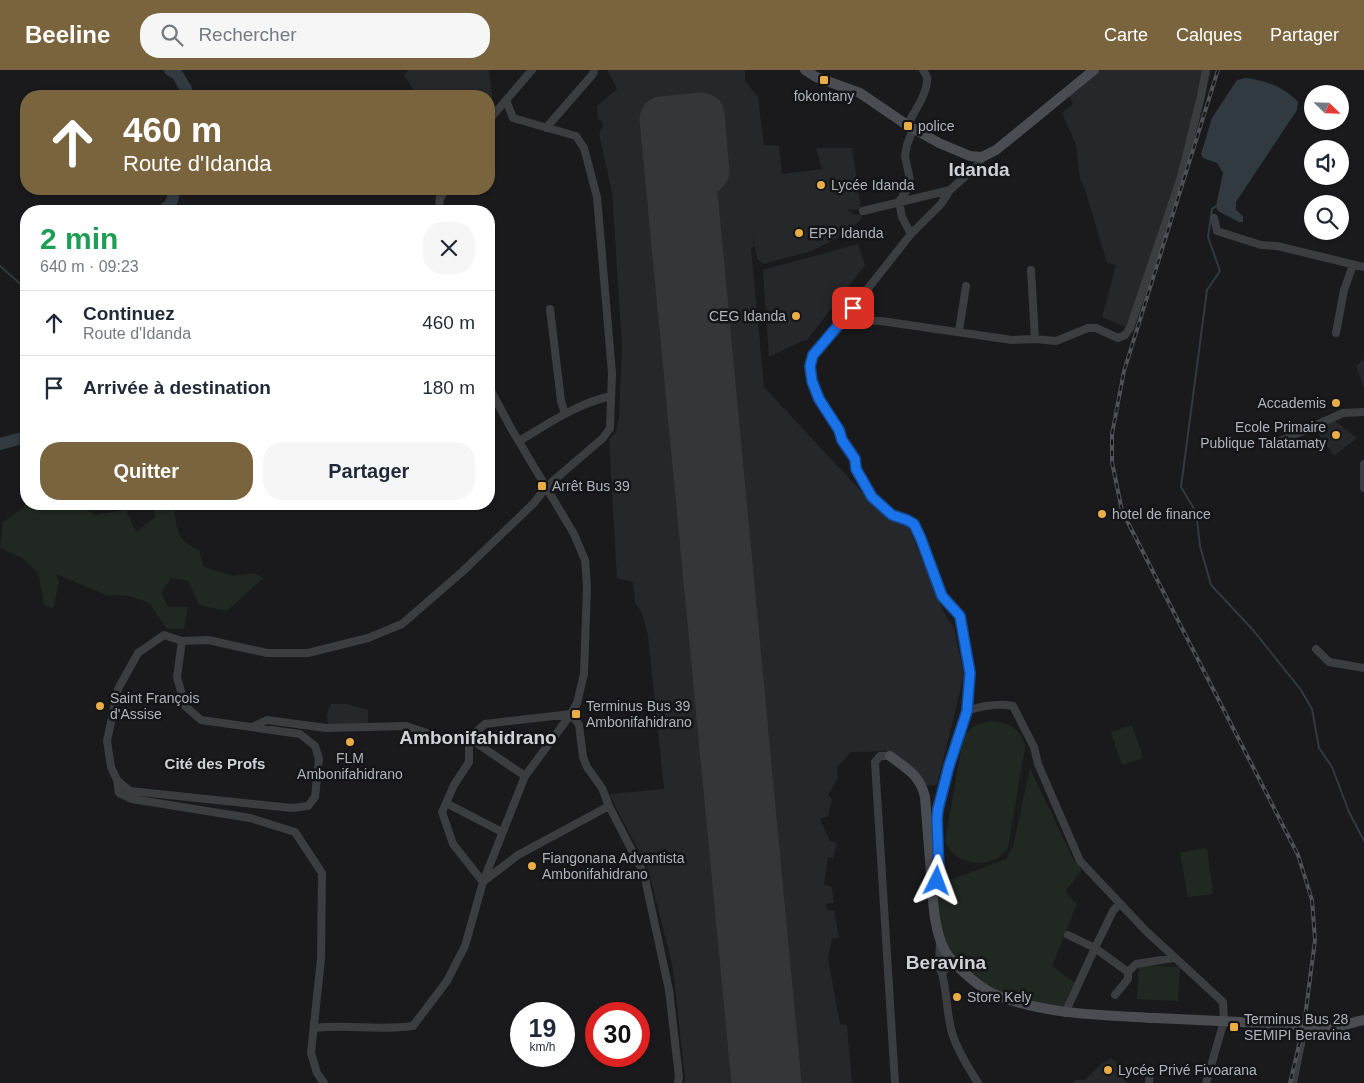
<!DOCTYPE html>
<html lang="fr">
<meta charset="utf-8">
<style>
:root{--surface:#fff;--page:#f6f6f7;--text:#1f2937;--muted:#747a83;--line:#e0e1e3;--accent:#79643e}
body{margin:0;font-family:Arial,sans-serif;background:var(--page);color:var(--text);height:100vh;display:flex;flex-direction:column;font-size:19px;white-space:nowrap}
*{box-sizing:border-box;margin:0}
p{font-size:16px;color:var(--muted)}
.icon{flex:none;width:28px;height:28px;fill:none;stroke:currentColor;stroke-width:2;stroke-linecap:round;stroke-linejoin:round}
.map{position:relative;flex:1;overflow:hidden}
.sheet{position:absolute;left:20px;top:135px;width:475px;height:305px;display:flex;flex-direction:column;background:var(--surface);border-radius:20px;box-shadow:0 1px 4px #0004}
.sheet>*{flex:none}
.top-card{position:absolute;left:20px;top:20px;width:475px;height:105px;border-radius:20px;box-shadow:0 1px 4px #0004;background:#79643e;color:#fff;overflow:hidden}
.needle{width:32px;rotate:113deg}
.controls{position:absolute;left:1304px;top:15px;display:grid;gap:10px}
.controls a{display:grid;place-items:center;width:45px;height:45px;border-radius:50%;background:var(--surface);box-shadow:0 1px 4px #0004;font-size:25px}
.speed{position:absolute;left:510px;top:932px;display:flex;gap:10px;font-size:25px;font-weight:700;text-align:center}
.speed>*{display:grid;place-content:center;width:65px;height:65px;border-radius:50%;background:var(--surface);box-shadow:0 1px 4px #0004;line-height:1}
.speed small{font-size:12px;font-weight:400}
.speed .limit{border:8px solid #d22;background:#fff;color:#111}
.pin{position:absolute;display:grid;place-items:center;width:42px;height:42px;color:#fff;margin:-21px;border-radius:10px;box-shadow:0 2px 8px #0006}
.me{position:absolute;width:55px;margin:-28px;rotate:3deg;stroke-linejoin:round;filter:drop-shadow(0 0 4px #0008)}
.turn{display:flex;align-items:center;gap:18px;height:105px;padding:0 20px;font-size:22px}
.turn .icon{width:65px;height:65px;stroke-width:2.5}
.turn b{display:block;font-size:35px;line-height:42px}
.round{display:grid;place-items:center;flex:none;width:52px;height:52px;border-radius:20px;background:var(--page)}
.head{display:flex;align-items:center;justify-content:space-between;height:85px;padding:0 20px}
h1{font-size:30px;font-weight:700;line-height:38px;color:#1e9e55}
.cta{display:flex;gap:10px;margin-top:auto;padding:10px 20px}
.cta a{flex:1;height:58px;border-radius:20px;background:var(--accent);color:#fff;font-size:20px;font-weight:700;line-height:58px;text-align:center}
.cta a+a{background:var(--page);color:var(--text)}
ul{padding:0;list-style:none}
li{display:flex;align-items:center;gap:15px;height:65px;padding:0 20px;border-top:1px solid var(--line)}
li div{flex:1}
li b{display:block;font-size:19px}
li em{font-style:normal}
header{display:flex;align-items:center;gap:30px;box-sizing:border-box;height:70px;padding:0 25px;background:var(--accent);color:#fff}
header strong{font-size:24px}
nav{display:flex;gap:28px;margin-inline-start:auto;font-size:18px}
.search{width:350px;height:45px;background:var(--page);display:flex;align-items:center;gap:12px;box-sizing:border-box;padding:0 18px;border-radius:20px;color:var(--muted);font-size:19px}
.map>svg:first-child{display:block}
.built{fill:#26272a}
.green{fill:#202821}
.water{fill:#313a40}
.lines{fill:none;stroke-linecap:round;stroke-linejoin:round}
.stream{stroke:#313a40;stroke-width:2}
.river{stroke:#313a40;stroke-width:12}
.runway{stroke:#34363a;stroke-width:45}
.street{stroke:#3c3d41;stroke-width:8}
.secondary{stroke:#4a4c51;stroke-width:10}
.rail-casing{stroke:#4f5156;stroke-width:4}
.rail{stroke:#151518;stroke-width:2;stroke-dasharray:5.5;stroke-linecap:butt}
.route-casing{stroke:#114b97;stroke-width:12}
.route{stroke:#1a73e8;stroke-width:9}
.poi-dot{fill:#e8ad47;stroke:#151518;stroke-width:2}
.labels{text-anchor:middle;stroke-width:5;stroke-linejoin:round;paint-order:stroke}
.poi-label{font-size:14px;fill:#aeb2bb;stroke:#151518;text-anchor:start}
.neighbourhood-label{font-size:15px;font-weight:bold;fill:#cfd1d7;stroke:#151518}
.district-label{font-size:19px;font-weight:bold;fill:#cfd1d7;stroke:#151518}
</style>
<header>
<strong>Beeline</strong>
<div class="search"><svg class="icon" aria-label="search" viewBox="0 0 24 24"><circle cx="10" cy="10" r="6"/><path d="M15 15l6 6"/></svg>Rechercher</div>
<nav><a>Carte</a><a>Calques</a><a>Partager</a></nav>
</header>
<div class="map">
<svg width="1364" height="1013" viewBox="0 0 1364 1013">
<rect width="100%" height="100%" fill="#1a1a1d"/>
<path class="built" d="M408,0H489L492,25L491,34L494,36L489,42V26H418L404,5Z
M607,0H745V11L758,27L764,75L779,76L782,104L822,99L816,78H852L861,138L854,140L847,139L853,144L862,145V149L837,168L812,181L763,194L757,189L752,161L754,177L751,178L764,317L888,450L907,453L943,541L954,558L964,605L937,715H924L903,692L887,681L851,682L837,697L838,708L828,725L832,729L828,746L820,749L830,771L837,773L833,788L828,787L824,815L832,817L834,833L826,834L827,840H834L839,868H832L828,889L840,954L847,955L852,1013H685V1008L673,898L648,799L609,724L664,719L648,566L642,543L635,533L633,512L617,508L609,370L616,362L619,347L622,276L612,122L599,64L603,56L602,51L598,49L597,36L617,19Z
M1100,0H1202L1211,3L1130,259L1102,247L1116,195L1107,193L1084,116L1080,109L1076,75L1062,43L1073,34L1069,26Z
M858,174L865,195L807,270L802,271L769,287L763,200Z
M1364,289V318L1356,296Z
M1334,350L1357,368L1334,386L1317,362Z
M331,634H346L368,640V656L328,657L327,644Z
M1111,988L1116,992L1127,1013H1073L1076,1010H1085L1100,995Z"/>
<path class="green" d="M26,431V434H77L95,445L126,440L136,462L155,447L153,434H163L165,438L174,440C178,463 177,470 199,480L204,497L233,506L254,503L263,508L227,541L199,535L188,511L171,508L161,523L168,537H188L184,559H167L149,533L130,526L106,525L56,504L59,512L53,539L44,535L38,503L21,487L0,478L3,452L23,438Z
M995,651C1012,654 1022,661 1025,677L1008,778C993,801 954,796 945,771L963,669C970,655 981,652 995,651Z
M1132,655L1143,688L1122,695L1111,662Z
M1030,698L1073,789L1082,800L1065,822L1077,834L1052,896L1074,912L1064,936C1047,934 1027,933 1011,927C982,916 949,894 940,862C937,850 937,837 935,824L942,813L1006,789L1013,777Z
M1207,778L1213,824L1188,827L1180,782Z
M1139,895L1180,897L1178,931L1137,929Z"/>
<path class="water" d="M1246,8C1267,11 1283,16 1298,32L1297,40L1236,132V140L1243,146V152H1239L1218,141L1216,136L1223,103L1217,93L1203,88L1201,84L1212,48L1237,10Z"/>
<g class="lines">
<path class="stream" d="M1216,136L1212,139L1208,167L1220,201L1207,220L1181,417L1196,442L1200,476L1211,515L1253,560L1301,620L1312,639L1319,678L1332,697L1349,742L1364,771
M0,196L26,219"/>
<path class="river" d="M170,0L177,4L186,19L184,26
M162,141L171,134L175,119
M0,374L26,367"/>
<path class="runway" d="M754,1013L662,49L702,45L707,101L694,113L779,1013"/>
<path class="street" d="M489,50L532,0
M907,55C914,42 926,26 927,11C928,7 925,3 923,0
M546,58L593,4L594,0
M439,141L440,125L442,126L444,119
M863,141L950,120
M1214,148L1217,161L1261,175L1277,176L1364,197
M911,164L902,147L899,132L908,118L910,110L905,86L907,75L913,59
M1031,200L1035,269
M550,239L561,331L565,344
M843,250L881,251L1012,270L1035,269L1056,271L1088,258H1096L1118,268L1125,265L1130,258L1181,107L1201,26L1206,0
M959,261L966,216
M1336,263L1344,220L1353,195
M519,371C548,354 578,333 611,326
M1269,376L1343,343L1364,342
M1364,394V418
M1316,579L1329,592L1364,598
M967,641C982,636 998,633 1013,636L1034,677L1038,694L1080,791L1145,860L1223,932L1224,951L1206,1013
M571,644L579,655L583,687L587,697L602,718L609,736L644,804L669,920L679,1007L678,1013
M252,657L267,650L326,658L406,656L451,671L469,668L485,654L571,644
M469,668V692L454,715L442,742L453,774L483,812
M469,668L525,706
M890,686H880L875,692L895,1013
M117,710L130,721L292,738L308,736L315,727L319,689L315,676L300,664L201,650L185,636L177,607L182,571
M446,733L502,762
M484,811L518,785L609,736
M932,819L937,811L939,803L937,749L938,739L949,696L967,641L969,628L970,603L960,546L942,526L921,469L914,454L907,450L892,445L872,427L856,399L855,389L842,370L839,360L819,329L811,311L810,296L813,285L843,250L911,164L941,134L950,120L978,95L982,87
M1068,865L1095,878L1128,902
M940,871L939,897L942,904
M957,895L946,898L942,904C948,925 946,948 954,969C960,984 969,999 978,1013
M1115,925L1128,909V902L1136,894L1174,888
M1065,943L1095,878L1113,841L1120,833
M314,958C347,954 380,961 413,956L447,911L465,876L483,812L525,706L571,644L577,633L584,604L587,516L585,490L574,464L512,360L489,317
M324,1013L317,1003L311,983L321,889L322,803L295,762L250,748L132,729L119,723L117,710L111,697L107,671L118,619L138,583L164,565L182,571L208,570L267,583H308L368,568L402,554L462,502L534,433L546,417L603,368L610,358L612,303L597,127L584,78L576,66L513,48L506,30
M1149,1013L1150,1000
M1293,1013L1302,969L1307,957"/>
<path class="secondary" d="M805,0L816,7L860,23L907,55L939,73L970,86L982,87L996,80L1094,0
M890,686C907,699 920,705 925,727C927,752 929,778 931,803C933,828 933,858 945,881C953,895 981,919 996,925C1047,945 1103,945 1156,948C1206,950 1255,953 1304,955C1318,964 1349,953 1364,950"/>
<defs>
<path id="rail" d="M1218,0L1124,301L1112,364V392L1122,441L1298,785L1312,830L1315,870L1304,955L1290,1013"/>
</defs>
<use href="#rail" class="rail-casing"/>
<use href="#rail" class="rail"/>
</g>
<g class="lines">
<defs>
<path id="route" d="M853,238L813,285L810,296L812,311L819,329L839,360L842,370L855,389L856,399L872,427L892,445L907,450L914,454L921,469L942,526L960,546L970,603L967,641L949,696L938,739L937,749L939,803L937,811"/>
</defs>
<use href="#route" class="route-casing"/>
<use href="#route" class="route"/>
</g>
<g class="poi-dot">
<rect x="819" y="5" width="10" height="10" rx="2.5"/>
<rect x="903" y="51" width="10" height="10" rx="2.5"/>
<circle cx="821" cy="115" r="5"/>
<circle cx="799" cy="163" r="5"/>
<circle cx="796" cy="246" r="5"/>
<circle cx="1336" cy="333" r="5"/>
<circle cx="1336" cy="365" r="5"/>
<rect x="537" y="411" width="10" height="10" rx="2.5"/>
<circle cx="1102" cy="444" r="5"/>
<circle cx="100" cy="636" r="5"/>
<rect x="571" y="639" width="10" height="10" rx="2.5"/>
<circle cx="350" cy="672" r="5"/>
<circle cx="532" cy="796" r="5"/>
<circle cx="957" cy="927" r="5"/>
<rect x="1229" y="952" width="10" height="10" rx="2.5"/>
<circle cx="1108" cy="1000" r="5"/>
</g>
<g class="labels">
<g class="poi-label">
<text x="824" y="31" text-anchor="middle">fokontany</text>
<text x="918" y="61">police</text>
<text x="831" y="120">Lycée Idanda</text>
<text x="809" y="168">EPP Idanda</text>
<text x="786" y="251" text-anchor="end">CEG Idanda</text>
<text x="1326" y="338" text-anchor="end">Accademis</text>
<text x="1326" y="362" text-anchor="end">Ecole Primaire<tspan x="1326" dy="16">Publique Talatamaty</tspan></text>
<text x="552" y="421">Arrêt Bus 39</text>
<text x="1112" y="449">hotel de finance</text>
<text x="110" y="633">Saint François<tspan x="110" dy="16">d'Assise</tspan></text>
<text x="586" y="641">Terminus Bus 39<tspan x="586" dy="16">Ambonifahidrano</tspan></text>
<text x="350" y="693" text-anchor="middle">FLM<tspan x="350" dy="16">Ambonifahidrano</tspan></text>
<text x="542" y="793">Fiangonana Advantista<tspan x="542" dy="16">Ambonifahidrano</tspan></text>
<text x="967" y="932">Store Kely</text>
<text x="1244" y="954">Terminus Bus 28<tspan x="1244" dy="16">SEMIPI Beravina</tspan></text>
<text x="1118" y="1005">Lycée Privé Fivoarana</text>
</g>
<g class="neighbourhood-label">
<text x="215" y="699">Cité des Profs</text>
</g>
<g class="district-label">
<text x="979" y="106">Idanda</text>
<text x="478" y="674">Ambonifahidrano</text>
<text x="946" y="899">Beravina</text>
</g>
</g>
</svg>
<div class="controls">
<a><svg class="needle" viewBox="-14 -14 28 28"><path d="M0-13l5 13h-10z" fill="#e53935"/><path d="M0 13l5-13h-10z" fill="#747a83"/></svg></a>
<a><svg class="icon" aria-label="sound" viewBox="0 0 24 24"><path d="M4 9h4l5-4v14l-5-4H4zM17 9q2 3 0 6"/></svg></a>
<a><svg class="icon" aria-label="search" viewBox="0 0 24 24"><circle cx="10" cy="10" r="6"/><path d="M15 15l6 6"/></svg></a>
</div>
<div class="speed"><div>19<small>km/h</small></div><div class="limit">30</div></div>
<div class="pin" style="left:853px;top:238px;background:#d93025"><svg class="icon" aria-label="arrive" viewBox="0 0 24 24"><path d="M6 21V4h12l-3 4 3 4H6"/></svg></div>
<svg class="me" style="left:937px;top:811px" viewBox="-20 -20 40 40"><path d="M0-17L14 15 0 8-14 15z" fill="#1a73e8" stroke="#fff" stroke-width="4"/></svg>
<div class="top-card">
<div class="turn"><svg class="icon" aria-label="ahead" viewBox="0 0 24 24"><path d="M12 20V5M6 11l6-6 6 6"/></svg><div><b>460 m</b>Route d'Idanda</div></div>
</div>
<section class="sheet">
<div class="head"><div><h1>2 min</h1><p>640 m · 09:23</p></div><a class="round"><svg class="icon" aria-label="close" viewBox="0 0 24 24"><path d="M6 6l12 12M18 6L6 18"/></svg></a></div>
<ul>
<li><svg class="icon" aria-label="ahead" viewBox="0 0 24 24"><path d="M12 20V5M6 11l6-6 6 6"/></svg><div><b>Continuez</b><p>Route d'Idanda</p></div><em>460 m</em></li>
<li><svg class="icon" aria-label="arrive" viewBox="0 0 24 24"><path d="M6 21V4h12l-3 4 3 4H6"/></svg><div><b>Arrivée à destination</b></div><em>180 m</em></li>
</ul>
<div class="cta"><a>Quitter</a><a>Partager</a></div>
</section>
</div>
